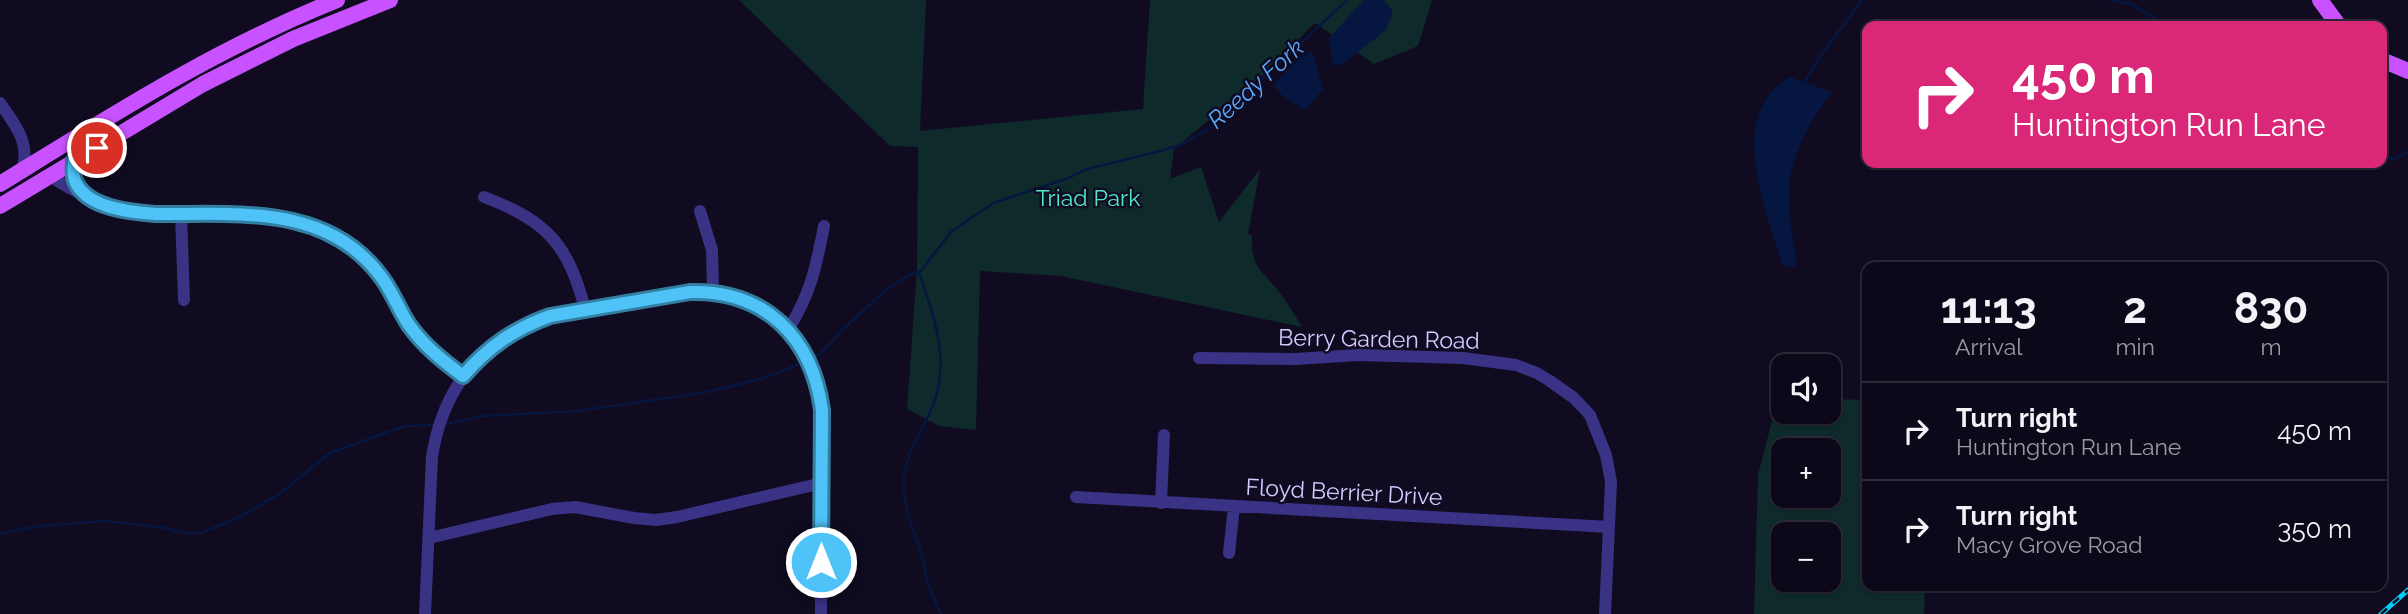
<!DOCTYPE html>
<meta charset="utf-8">
<style>
:root{--surface:#0c0819;--page:#1a1626;--text:#f1f3f6;--muted:#9a9aa2;--line:#2c2938}
body{margin:0;font-family:Raleway,sans-serif;background:var(--page);color:var(--text);height:100vh;display:flex;flex-direction:column;font-size:26px;white-space:nowrap}
*{box-sizing:border-box;margin:0}
p{font-size:23px;color:var(--muted)}
.icon{flex:none;width:38px;height:38px;fill:none;stroke:currentColor;stroke-width:2;stroke-linecap:round;stroke-linejoin:round}
.map{position:relative;flex:1;overflow:hidden}
.sheet{position:absolute;left:1862px;top:262px;width:525px;height:329px;display:flex;flex-direction:column;background:var(--surface);border-radius:14px;box-shadow:0 2px 5px #0004,0 0 0 2px var(--line)}
.sheet>*{flex:none}
.guide{position:absolute;left:1862px;top:21px;width:525px;height:147px;border-radius:14px;box-shadow:0 2px 5px #0004,0 0 0 2px var(--line);background:#db2777;color:#fff;overflow:hidden}
.fabs{position:absolute;left:1771px;top:354px;display:grid;gap:14px}
.fabs a{display:grid;place-items:center;width:70px;height:70px;border-radius:14px;background:var(--surface);box-shadow:0 2px 5px #0004,0 0 0 2px var(--line);font-size:35px}
.pin{position:absolute;display:grid;place-items:center;width:60px;height:60px;color:#fff;margin:-30px;border:4px solid #fff;border-radius:50%;box-shadow:0 2px 7px #0007}
.me{position:absolute;width:77px;margin:-38px;rotate:0deg;stroke-linejoin:round;filter:drop-shadow(0 0 5px #0008)}
.turn{display:flex;align-items:center;gap:24px;height:147px;padding:0 35px;font-size:32px}
.turn .icon{width:91px;height:91px;stroke-width:2.5}
.turn b{display:block;font-size:49px;line-height:60px}
.eta{display:flex;justify-content:space-evenly;align-items:center;height:119px;text-align:center}
.eta b{font-size:42px;font-weight:700;line-height:49px}
ul{padding:0;list-style:none}
li{display:flex;align-items:center;gap:21px;height:98px;padding:0 35px;border-top:2px solid var(--line)}
li div{flex:1}
li b{display:block;font-size:26px}
li em{font-style:normal}
.map>svg:first-child{display:block}
.green{fill:#0e2a2b;fill-rule:evenodd}
.water{fill:#051740}
.lines{fill:none;stroke-linecap:round;stroke-linejoin:round}
.stream{stroke:#051740;stroke-width:2.5}
.minor{stroke:#3a3284;stroke-width:12}
.major{stroke:#c852ff;stroke-width:16}
.rail-casing{stroke:#00cff6;stroke-width:5}
.rail{stroke:#100b21;stroke-width:2.5;stroke-dasharray:8;stroke-linecap:butt}
.route-casing{stroke:#337fa1;stroke-width:18}
.route{stroke:#4fc3f7;stroke-width:12}
.labels{text-anchor:middle;stroke-width:5;stroke-linejoin:round;paint-order:stroke}
.park-label{font-size:23px;fill:#4de9cb;stroke:#100b21}
.street-label{font-size:23px;fill:#d4cbff;stroke:#100b21}
.water-label{font-size:24px;font-style:italic;fill:#59a9ff;stroke:#100b21}
</style>
<div class="map">
<svg width="2408" height="614" viewBox="0 0 2408 614">
<rect width="100%" height="100%" fill="#100b21"/>
<path class="green" d="M739,0H926L920,131L1143,109L1150,0H1432L1418,46L1374,64L1315,23L1264,74L1174,149L1170,179L1201,167L1219,222L1260,169L1248,234L1252,236C1250,267 1263,271 1280,293C1288,304 1295,315 1302,327L1061,276L980,271L976,430L939,426L907,409L917,269L918,147L890,146Z
M1829,399L1867,400V586H1925L1924,614H1754L1758,475L1775,409L1783,403V411H1829ZM1783,450H1829V495H1783ZM1783,534H1829V579H1783Z"/>
<path class="water" d="M1364,0H1384L1393,12L1386,30L1343,64L1333,66L1329,38Z
M1312,51L1323,89L1306,110L1283,96L1273,85L1300,58Z
M1790,77L1832,92C1810,121 1790,155 1789,192C1788,215 1794,240 1796,263L1795,266L1789,267L1783,265L1781,260C1764,205 1726,114 1790,77Z"/>
<g class="lines">
<path class="stream" d="M2109,0L2132,4L2166,26
M1803,85L1821,55L1862,0
M2382,157L2394,159L2408,152
M919,272C934,317 953,365 930,412C919,436 903,458 904,486C904,507 911,524 918,543C922,555 924,567 927,579C930,591 936,603 941,614
M811,359L821,353L845,327L886,290L911,274L921,271L951,232L993,203L1066,179L1087,169L1164,150L1182,144L1210,128L1347,0
M445,424L484,416L578,411L702,393L761,379L805,362
M0,534L38,526L105,521L160,527L186,533H201L238,518L279,494L330,453L393,430L406,426L435,425"/>
<path class="minor" d="M0,103C15,125 31,143 22,170
M74,161V180L85,194
M50,176C112,218 157,214 228,215C256,215 285,215 312,225C343,237 372,260 389,288C396,300 402,314 410,325C424,346 443,361 463,376
M484,197C547,221 568,244 585,309
M700,211L712,250L713,291
M181,214L184,300
M788,330C811,293 816,267 824,226
M1199,358L1295,359L1359,355L1463,358L1516,365L1537,373L1550,381L1574,398L1590,415L1606,455L1611,482L1605,614
M1076,497L1609,527
M1161,503L1164,435
M429,538L552,509L575,507L634,518L656,520L677,517L822,483
M1229,553L1234,507
M425,614L432,457C443,386 483,339 550,316L690,292C754,290 808,329 820,395C825,426 822,459 821,491C821,532 821,573 821,614"/>
<path class="major" d="M2320,0L2339,26
M2382,60L2408,71
M0,184C112,115 215,49 337,0
M0,206L203,84L293,39L390,0"/>
<defs>
<path id="rail" d="M2381,614L2408,590"/>
</defs>
<use href="#rail" class="rail-casing"/>
<use href="#rail" class="rail"/>
</g>
<g class="lines">
<defs>
<path id="route" d="M97,148L74,161C74,168 72,176 76,183C88,208 130,212 155,214C236,215 328,203 382,278C393,293 399,310 409,325C424,346 443,361 463,376C488,347 514,329 550,316L690,292C765,290 812,337 822,410L821,562"/>
</defs>
<use href="#route" class="route-casing"/>
<use href="#route" class="route"/>
</g>
<g class="labels">
<g class="park-label">
<text x="1088" y="206">Triad Park</text>
</g>
<g class="street-label">
<text transform="translate(1379 339) rotate(1)" y="8">Berry Garden Road</text>
<text transform="translate(1344 492) rotate(3)" y="8">Floyd Berrier Drive</text>
</g>
<g class="water-label">
<text transform="translate(1256 84) rotate(-42)" y="8">Reedy Fork</text>
</g>
</g>
</svg>
<div class="fabs">
<a><svg class="icon" aria-label="sound" viewBox="0 0 24 24"><path d="M4 9h4l5-4v14l-5-4H4zM17 9q2 3 0 6"/></svg></a>
<a>+</a>
<a>−</a>
</div>
<div class="pin" style="left:97px;top:148px;background:#d93025"><svg class="icon" aria-label="arrive" viewBox="0 0 24 24"><path d="M6 21V4h12l-3 4 3 4H6"/></svg></div>
<svg class="me" style="left:821px;top:562px" viewBox="-20 -20 40 40"><circle r="17" fill="#4fc3f7" stroke="#fff" stroke-width="3"/><path d="M0-11L8 9 0 5-8 9z" fill="#fff"/></svg>
<div class="guide">
<div class="turn"><svg class="icon" aria-label="right" viewBox="0 0 24 24"><path d="M7 20v-9h11M14 6l5 5-5 5"/></svg><div><b>450 m</b>Huntington Run Lane</div></div>
</div>
<section class="sheet">
<div class="eta">
<div><b>11:13</b><p>Arrival</p></div>
<div><b>2</b><p>min</p></div>
<div><b>830</b><p>m</p></div>
</div>
<ul>
<li><svg class="icon" aria-label="right" viewBox="0 0 24 24"><path d="M7 20v-9h11M14 6l5 5-5 5"/></svg><div><b>Turn right</b><p>Huntington Run Lane</p></div><em>450 m</em></li>
<li><svg class="icon" aria-label="right" viewBox="0 0 24 24"><path d="M7 20v-9h11M14 6l5 5-5 5"/></svg><div><b>Turn right</b><p>Macy Grove Road</p></div><em>350 m</em></li>
</ul>
</section>
</div>
